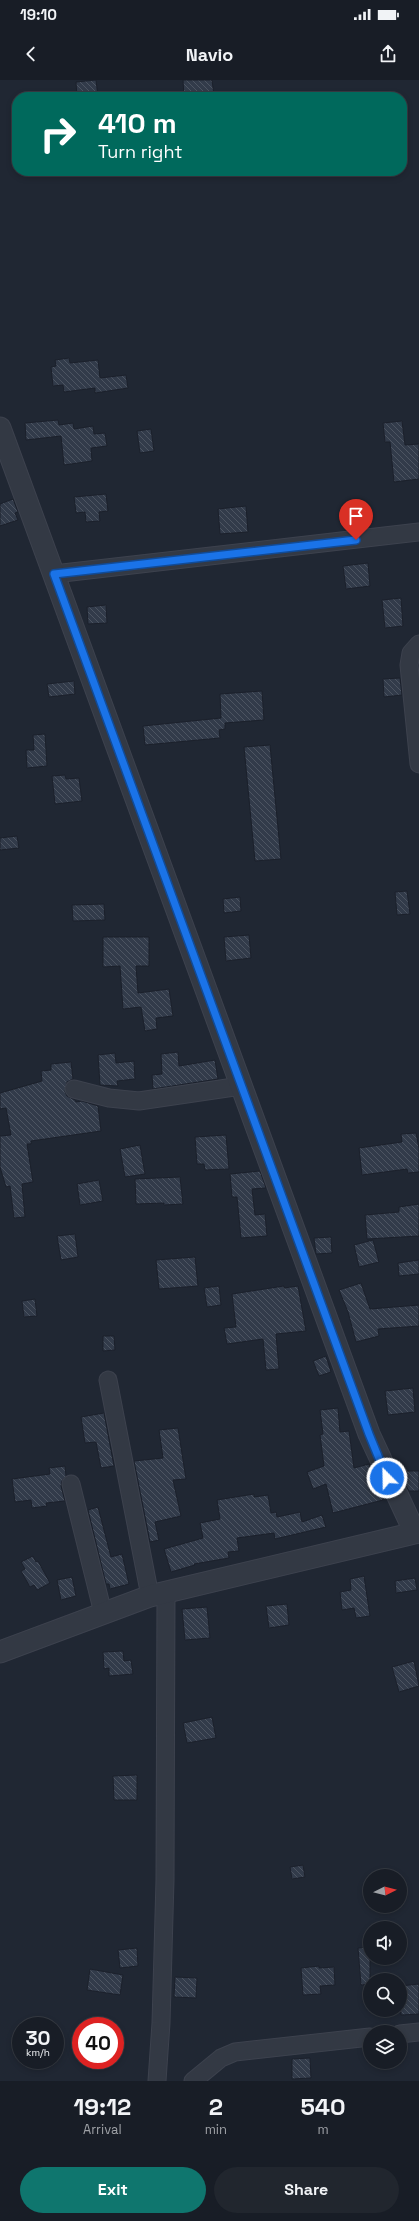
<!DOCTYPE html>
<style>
:root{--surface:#181d26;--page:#21262e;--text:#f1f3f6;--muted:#9fa2a7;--line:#363b43;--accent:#0f766e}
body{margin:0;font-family:"Space Grotesk",sans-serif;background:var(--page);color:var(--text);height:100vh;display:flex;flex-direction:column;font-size:15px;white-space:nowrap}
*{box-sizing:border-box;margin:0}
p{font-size:13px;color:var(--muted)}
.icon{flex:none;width:22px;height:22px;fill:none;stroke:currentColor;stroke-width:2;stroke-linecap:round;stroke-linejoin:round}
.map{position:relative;height:2001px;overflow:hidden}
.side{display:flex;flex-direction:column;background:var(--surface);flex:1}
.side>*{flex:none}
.hud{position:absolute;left:12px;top:12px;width:395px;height:84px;border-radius:16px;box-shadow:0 2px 6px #0003,0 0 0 1px var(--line);background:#00695c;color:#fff;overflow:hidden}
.needle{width:26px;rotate:84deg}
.buttons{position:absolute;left:363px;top:1789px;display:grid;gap:8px}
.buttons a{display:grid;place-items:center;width:44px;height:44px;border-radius:50%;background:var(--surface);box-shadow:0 2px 6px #0003,0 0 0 1px var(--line);font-size:20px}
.speed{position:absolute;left:12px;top:1937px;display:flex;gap:8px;font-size:20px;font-weight:700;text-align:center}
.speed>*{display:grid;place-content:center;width:52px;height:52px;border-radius:50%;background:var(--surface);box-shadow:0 2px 6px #0003,0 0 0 1px var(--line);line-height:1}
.speed small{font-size:10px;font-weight:400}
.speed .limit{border:6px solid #d22;background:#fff;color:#111}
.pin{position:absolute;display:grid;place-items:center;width:34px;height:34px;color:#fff;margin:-41px -17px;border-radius:50% 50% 50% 0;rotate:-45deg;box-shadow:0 0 4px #0007}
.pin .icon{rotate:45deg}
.me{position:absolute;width:44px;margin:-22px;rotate:337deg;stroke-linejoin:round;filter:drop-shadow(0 0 3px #0008)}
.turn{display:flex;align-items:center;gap:14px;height:84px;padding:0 20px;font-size:18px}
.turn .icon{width:52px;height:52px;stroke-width:2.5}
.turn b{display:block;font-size:28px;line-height:34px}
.eta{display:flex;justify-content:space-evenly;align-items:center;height:68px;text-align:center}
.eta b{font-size:24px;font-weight:600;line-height:28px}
.action{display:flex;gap:8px;margin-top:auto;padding:8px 20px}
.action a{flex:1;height:46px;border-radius:24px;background:var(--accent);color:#fff;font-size:16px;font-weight:600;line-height:46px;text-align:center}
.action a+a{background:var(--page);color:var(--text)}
.status{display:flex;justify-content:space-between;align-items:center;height:28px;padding:0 20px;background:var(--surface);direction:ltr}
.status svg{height:11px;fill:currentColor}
header{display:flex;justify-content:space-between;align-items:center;height:52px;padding:0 20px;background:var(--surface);font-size:18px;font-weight:600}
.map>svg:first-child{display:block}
.building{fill:url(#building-back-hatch);stroke:#1b202b}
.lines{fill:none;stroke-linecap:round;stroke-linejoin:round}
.minor-casing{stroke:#3d424e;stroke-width:19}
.tertiary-casing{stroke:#3d424e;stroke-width:23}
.minor{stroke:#333944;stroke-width:17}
.tertiary{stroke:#333944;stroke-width:21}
.route-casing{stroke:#114b97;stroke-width:10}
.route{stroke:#1a73e8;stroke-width:7}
</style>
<div class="status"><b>19:10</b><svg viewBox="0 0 49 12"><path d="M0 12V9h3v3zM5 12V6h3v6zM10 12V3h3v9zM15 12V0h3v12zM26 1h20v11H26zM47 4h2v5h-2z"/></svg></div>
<header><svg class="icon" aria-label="back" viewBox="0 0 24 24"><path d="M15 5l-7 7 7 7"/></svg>Navio<svg class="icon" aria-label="share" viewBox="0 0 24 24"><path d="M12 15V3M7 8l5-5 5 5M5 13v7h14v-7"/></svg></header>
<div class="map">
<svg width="419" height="2001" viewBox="0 0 419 2001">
<defs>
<pattern id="building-back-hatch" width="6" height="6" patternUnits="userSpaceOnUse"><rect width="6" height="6" fill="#323b4a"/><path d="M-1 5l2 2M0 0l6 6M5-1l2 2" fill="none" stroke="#4d5562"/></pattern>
</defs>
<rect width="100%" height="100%" fill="#202733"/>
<path class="building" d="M96,0L98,17H77L76,2Z
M183,0H212L214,15L184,17Z
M69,278L70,283L98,280L100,298L126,295L128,308L95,313V308L64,312L63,305L53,306L51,287L56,286L55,280Z
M58,340L59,345L73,343L74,349L93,346L94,354L105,353L107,366L91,368L92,381L64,385L61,356L26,360L25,343Z
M402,341L405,365L419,364V399L394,402L390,362H385L383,343Z
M151,349L154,371L140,373L137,351Z
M106,414L108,431L99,432L100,441L86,442L85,432L76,433L74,417Z
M13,419L18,432L15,433L18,440L0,446V424Z
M246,426L248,452L220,454L218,429Z
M368,483L370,506L346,509L343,486Z
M401,518L403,546L385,548L382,520Z
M106,525L107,543L88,544L87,527Z
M400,598L402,615L384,617L383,599Z
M74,601L75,614L49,617L47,604Z
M262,611L264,640L225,643V649L219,650L220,658L145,665L143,646L221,638L220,614Z
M45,654L47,686L27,688L26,670H34L33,655Z
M270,665L281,779L255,781L244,667Z
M65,695L66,699L79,698L82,721L55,724L52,696Z
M17,756L19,768L0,770V758Z
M407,811L410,834L397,835L395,812Z
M240,817L241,831L224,833L223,819Z
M104,824L105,840L73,841L72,825Z
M249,855L251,878L226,881L224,857Z
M103,857H149V886H136L138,913L169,909L173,936L156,938L157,949L145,951L141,927L123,929L120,886L103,887Z
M178,972L179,986L215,980L218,999L153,1009L152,995L162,994L161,974Z
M115,973L116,983L134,981L135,999L117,1001L118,1006L100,1005L98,975Z
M71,982L73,999L67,1002L65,1012L67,1016L75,1020L76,1022L82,1021L98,1026L101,1051L31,1061V1064H27L33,1102L22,1104L25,1137L14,1138L10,1106L6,1107L0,1087V1056L11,1055L6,1028L0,1029V1013L42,1001L41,991L51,990V984Z
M416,1053L419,1068V1092L408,1093L407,1089L362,1095L359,1068L402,1062L401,1054Z
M226,1055L229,1089L205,1090L204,1084H197L195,1057Z
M140,1065L145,1094L125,1097L120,1069Z
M260,1091L266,1108L252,1109L255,1135L265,1134L267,1156L241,1158L237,1117H232L230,1094Z
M180,1097L183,1124L164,1125V1123L136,1124L135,1099Z
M99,1100L103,1121L80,1125L77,1104Z
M419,1124V1156L367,1159L365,1135L399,1132V1127Z
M75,1154L78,1177L61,1180L57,1156Z
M331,1157L332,1173L316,1174L314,1158Z
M373,1160L379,1182L359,1187L354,1165Z
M195,1177L198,1206L159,1209L156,1180Z
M419,1180V1194L399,1196L398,1183Z
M361,1203L370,1229L419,1225V1246L378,1249L379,1256L356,1262L348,1232L339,1210Z
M219,1206L221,1225L207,1227L204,1208Z
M284,1206V1208L298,1206L306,1251L276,1254L279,1289L266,1290L263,1259L227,1264L224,1248L236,1247L232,1214Z
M35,1219L37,1236L24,1237L22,1221Z
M103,1256H114L115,1270L103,1271Z
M326,1276L331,1292L319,1296L313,1281Z
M413,1308L415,1332L388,1335L385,1311Z
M338,1328L340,1352L349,1351L354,1388L369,1384L375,1405L379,1404L383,1420L333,1433L326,1404L313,1409L307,1392L324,1386L320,1355L323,1354L320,1330Z
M104,1333L114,1386L101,1388L96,1362L85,1363L81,1337Z
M178,1348L186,1399L173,1400L181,1436L155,1442L159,1460L150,1462L134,1381L163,1378L159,1350Z
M65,1386L66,1396L62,1401L61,1406L65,1421L46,1423L47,1426L32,1428L31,1420L15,1422L12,1399L50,1394L49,1388Z
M406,1391H419V1411H409L406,1406Z
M254,1414V1417L268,1415L271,1433L276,1432L277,1437L300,1432L302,1442L322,1435L326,1447L275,1459L274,1453L237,1458L239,1471L228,1472L229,1478L194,1484L195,1485L171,1492L164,1469L203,1458L200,1443L220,1439L217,1420Z
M98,1427L111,1477L122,1474L129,1504L110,1509L109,1504H106L88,1430Z
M33,1476L36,1482L38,1481L50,1503L37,1510L34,1505L30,1507L21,1491L25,1489L21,1482Z
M364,1496L370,1536L356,1538L354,1528L342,1530L340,1512L351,1510L350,1499Z
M72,1497L76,1516L61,1520L57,1500Z
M415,1498L417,1510L396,1513L395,1501Z
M287,1524L289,1545L269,1548L266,1526Z
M207,1527L210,1558L185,1560L182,1529Z
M123,1571L124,1581L131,1580L133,1594L109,1596V1588L104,1589L103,1572Z
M414,1581L419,1606L399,1612L392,1587Z
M212,1637L216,1658L187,1663L183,1643Z
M137,1695V1720H114L113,1696Z
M303,1785L305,1797L292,1799L290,1787Z
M370,1867V1904L361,1905L358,1868Z
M137,1868L138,1886L120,1888L118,1870Z
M319,1886V1888L334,1887L335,1905L320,1906L321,1914L303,1915L301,1888Z
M90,1889L123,1895L120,1915L87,1910Z
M175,1897L197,1898L196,1918L174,1917Z
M419,1904V1934L401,1935L400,1906Z
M310,1978L311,1998L292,1999V1979Z"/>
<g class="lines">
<defs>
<path id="minor" d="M54,494L419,452
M419,564L411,573L409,585L419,684
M74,1009L109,1018L139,1021L241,1006
M108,1300L150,1516
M71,1404L103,1533
M400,1954L419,1952
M157,2001L161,1943L165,1800L166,1513
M193,2001L221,1978L235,1972L370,1957"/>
<path id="tertiary" d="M0,348L369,1354L415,1453
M0,1572L150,1516L419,1452"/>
</defs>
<use href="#minor" class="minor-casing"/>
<use href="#tertiary" class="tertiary-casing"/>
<use href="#minor" class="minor"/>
<use href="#tertiary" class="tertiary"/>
</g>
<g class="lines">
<defs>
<path id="route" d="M356,460L54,494L369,1354L387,1398"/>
</defs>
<use href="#route" class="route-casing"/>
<use href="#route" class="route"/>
</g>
</svg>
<div class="buttons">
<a><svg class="needle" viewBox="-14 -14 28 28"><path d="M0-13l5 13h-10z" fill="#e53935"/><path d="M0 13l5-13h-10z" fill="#9fa2a7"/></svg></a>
<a><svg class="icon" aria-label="sound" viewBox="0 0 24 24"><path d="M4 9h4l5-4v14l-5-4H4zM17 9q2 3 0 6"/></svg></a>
<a><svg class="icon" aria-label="search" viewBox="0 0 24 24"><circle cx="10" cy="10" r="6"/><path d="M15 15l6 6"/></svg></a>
<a><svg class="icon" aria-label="layers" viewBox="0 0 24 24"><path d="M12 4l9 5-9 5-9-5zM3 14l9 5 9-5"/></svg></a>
</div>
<div class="speed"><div>30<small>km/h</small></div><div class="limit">40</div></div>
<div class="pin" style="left:356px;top:460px;background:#d93025"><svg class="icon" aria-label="arrive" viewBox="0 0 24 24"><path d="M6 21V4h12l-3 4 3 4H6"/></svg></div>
<svg class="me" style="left:387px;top:1398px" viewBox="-20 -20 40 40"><circle r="17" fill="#1a73e8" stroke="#fff" stroke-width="3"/><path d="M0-11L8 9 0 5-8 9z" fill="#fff"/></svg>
<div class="hud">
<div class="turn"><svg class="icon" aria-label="right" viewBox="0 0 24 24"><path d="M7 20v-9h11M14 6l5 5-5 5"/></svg><div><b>410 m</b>Turn right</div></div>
</div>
</div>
<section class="side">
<div class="eta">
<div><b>19:12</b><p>Arrival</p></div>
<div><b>2</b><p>min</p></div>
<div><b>540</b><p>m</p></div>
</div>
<div class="action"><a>Exit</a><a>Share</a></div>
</section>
